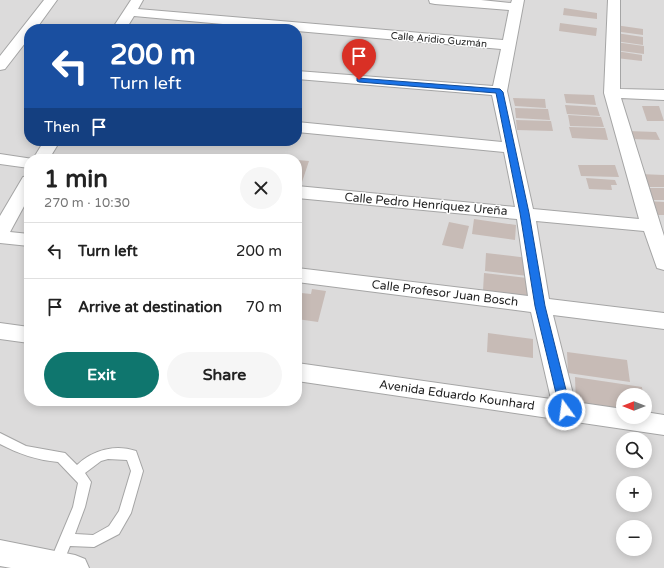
<!DOCTYPE html>
<meta charset="utf-8">
<style>
:root{--surface:#fff;--page:#f6f6f6;--text:#222;--muted:#767676;--line:#e0e0e0;--accent:#0f766e}
body{margin:0;font-family:"Varela Round",sans-serif;background:var(--page);color:var(--text);height:100vh;display:flex;flex-direction:column;font-size:15px;white-space:nowrap}
*{box-sizing:border-box;margin:0}
p{font-size:13px;color:var(--muted)}
.icon{flex:none;width:22px;height:22px;fill:none;stroke:currentColor;stroke-width:2;stroke-linecap:round;stroke-linejoin:round}
.map{position:relative;flex:1;overflow:hidden}
.details{position:absolute;left:24px;top:154px;width:278px;height:252px;display:flex;flex-direction:column;background:var(--surface);border-radius:16px;box-shadow:0 2px 10px #0003}
.details>*{flex:none}
.top-card{position:absolute;left:24px;top:24px;width:278px;height:122px;border-radius:16px;box-shadow:0 2px 10px #0003;background:#1a4fa0;color:#fff;overflow:hidden}
.needle{width:26px;rotate:270deg}
.controls{position:absolute;left:616px;top:388px;display:grid;gap:8px}
.controls a{display:grid;place-items:center;width:36px;height:36px;border-radius:50%;background:var(--surface);box-shadow:0 2px 10px #0003;font-size:20px}
.pin{position:absolute;display:grid;place-items:center;width:34px;height:34px;color:#fff;margin:-41px -17px;border-radius:50% 50% 50% 0;rotate:-45deg;box-shadow:0 0 4px #0007}
.pin .icon{rotate:45deg}
.me{position:absolute;width:44px;margin:-22px;rotate:346deg;stroke-linejoin:round;filter:drop-shadow(0 0 3px #0008)}
.turn{display:flex;align-items:center;gap:14px;height:84px;padding:0 20px;font-size:18px}
.turn .icon{width:52px;height:52px;stroke-width:2.5}
.turn b{display:block;font-size:28px;line-height:34px}
.then{display:flex;align-items:center;height:38px;padding:0 20px;background:#0003;gap:8px;font-size:15px}
.round{display:grid;place-items:center;flex:none;width:42px;height:42px;border-radius:21px;background:var(--page)}
.headline{display:flex;align-items:center;justify-content:space-between;height:68px;padding:0 20px}
h1{font-size:24px;font-weight:700;line-height:30px}
.button{display:flex;gap:8px;margin-top:auto;padding:8px 20px}
.button a{flex:1;height:46px;border-radius:24px;background:var(--accent);color:#fff;font-size:16px;font-weight:700;line-height:46px;text-align:center}
.button a+a{background:var(--page);color:var(--text)}
ul{padding:0;list-style:none}
li{display:flex;align-items:center;gap:12px;height:56px;padding:0 20px;border-top:1px solid var(--line)}
li div{flex:1}
li b{display:block;font-size:15px}
li em{font-style:normal}
.map>svg:first-child{display:block}
.residential{fill:#dcdbdb;fill-rule:evenodd}
.building{fill:#c7bbb6}
.lines{fill:none;stroke-linecap:round;stroke-linejoin:round}
.service-casing{stroke:#a5a5a5;stroke-width:2}
.minor-casing{stroke:#a5a5a5;stroke-width:2}
.service{fill:#fff;fill-rule:evenodd}
.minor{fill:#fff;fill-rule:evenodd}
.route{fill:#1a73e8;stroke:#114b97}
.labels{text-anchor:middle;stroke-width:3;stroke-linejoin:round;paint-order:stroke}
.far-street-label{font-size:10px;fill:#1e1e1e;stroke:#fff}
.street-label{font-size:12px;fill:#1e1e1e;stroke:#fff}
</style>
<div class="map">
<svg width="664" height="568" viewBox="0 0 664 568">
<rect width="100%" height="100%" fill="#efeae3"/>
<path class="residential" d="M0,0H664V568H0ZM29,29H297V141H29ZM29,159H297V401H29ZM623,395H645V417H623ZM623,439H645V461H623ZM623,483H645V505H623ZM623,527H645V549H623Z"/>
<path class="building" d="M564,8L597,13V19L563,15Z
M560,23L597,28L596,36L559,31Z
M615,25L643,29V35L614,31Z
M616,33L643,37V45L615,41Z
M615,42L644,46V54L614,50Z
M616,51L642,55V61L616,58Z
M564,94L594,95L596,105L566,103Z
M513,98L545,99L546,108L515,106Z
M565,105L597,107L600,116L567,114Z
M642,106H659L664,121H647Z
M515,108L548,109L550,120L516,118Z
M568,115L601,117L604,127L570,126Z
M516,120L551,121L553,131L517,130Z
M569,127L605,128L608,140L572,138Z
M627,131L656,132L660,140L630,139Z
M297,160L309,161L301,185L297,184Z
M578,165H615L619,177L581,176Z
M639,174L664,175V187H644Z
M586,178L615,180L617,185H611L612,190L589,189Z
M642,188H664V200H647Z
M647,201L664,202V215H653Z
M474,219L516,225L515,240L472,234Z
M449,222L469,226L463,249L442,245Z
M486,253L528,258V276L485,271Z
M484,273L527,278V296L483,291Z
M312,289L326,291L318,322L297,319V305L301,293L311,294Z
M488,333L533,339V358L487,352Z
M567,352L627,360L630,382L568,373Z
M575,377L642,387L643,395H623V410L576,403Z"/>
<g class="lines">
<defs>
<path id="service" d="M0,433L26,446L65,453L77,465C93,450 115,444 136,451L143,471L131,513L119,534L94,547L70,546L61,568H51L49,564L73,507L78,483L58,462C36,460 19,454 0,444ZM108,459L127,460L131,471L119,511L109,526L93,535L75,534L85,507L91,482L85,473L101,461Z"/>
<path id="minor" d="M44,0H57L36,29H29V38L5,69L0,70V56Z
M131,0H143L138,9L503,40L509,10L435,4L430,3L429,0H481L511,3L512,0H524L507,91L533,209L639,219L604,93L608,0H620V89L664,90V100L621,98L664,236V270L657,268L644,231L536,221L549,299L664,313V329L553,315L575,402L623,409V417H645V412L664,415V435L297,381V363L551,399L531,312L297,282V268L528,296L517,219L297,198V186L515,207L504,152L297,132V122L502,142L492,95L297,79V71L493,86L501,49L297,31V29H278L134,16L126,29H112Z
M44,141H60L49,159H29V168L0,164V154L33,159Z
M29,176V197L10,232L29,234V246L0,243V216L23,177Z
M0,323L29,327V343L0,339Z
M0,540L75,555L85,559L89,568H11L0,566Z"/>
</defs>
<use href="#service" class="service-casing"/>
<use href="#minor" class="minor-casing"/>
<use href="#service" class="service"/>
<use href="#minor" class="minor"/>
</g>
<path class="route" d="M357,78L500,89L503,92L529,213L545,306L571,410L569,413L565,414L562,413L560,410L535,306L520,213L496,93L359,82L357,81Z"/>
<g class="labels">
<g class="far-street-label">
<text transform="translate(439 39) rotate(5)" y="4">Calle Aridio Guzmán</text>
</g>
<g class="street-label">
<text transform="translate(426 204) rotate(5)" y="4">Calle Pedro Henríquez Ureña</text>
<text transform="translate(445 293) rotate(7)" y="4">Calle Profesor Juan Bosch</text>
<text transform="translate(457 395) rotate(8)" y="4">Avenida Eduardo Kounhard</text>
</g>
</g>
</svg>
<div class="controls">
<a><svg class="needle" viewBox="-14 -14 28 28"><path d="M0-13l5 13h-10z" fill="#e53935"/><path d="M0 13l5-13h-10z" fill="#767676"/></svg></a>
<a><svg class="icon" aria-label="search" viewBox="0 0 24 24"><circle cx="10" cy="10" r="6"/><path d="M15 15l6 6"/></svg></a>
<a>+</a>
<a>−</a>
</div>
<div class="pin" style="left:359px;top:80px;background:#d93025"><svg class="icon" aria-label="arrive" viewBox="0 0 24 24"><path d="M6 21V4h12l-3 4 3 4H6"/></svg></div>
<svg class="me" style="left:565px;top:410px" viewBox="-20 -20 40 40"><circle r="17" fill="#1a73e8" stroke="#fff" stroke-width="3"/><path d="M0-11L8 9 0 5-8 9z" fill="#fff"/></svg>
<div class="top-card">
<div class="turn"><svg class="icon" aria-label="left" viewBox="0 0 24 24"><path d="M17 20v-9H6M10 6l-5 5 5 5"/></svg><div><b>200 m</b>Turn left</div></div>
<div class="then">Then<svg class="icon" aria-label="arrive" viewBox="0 0 24 24"><path d="M6 21V4h12l-3 4 3 4H6"/></svg></div>
</div>
<section class="details">
<div class="headline"><div><h1>1 min</h1><p>270 m · 10:30</p></div><a class="round"><svg class="icon" aria-label="close" viewBox="0 0 24 24"><path d="M6 6l12 12M18 6L6 18"/></svg></a></div>
<ul>
<li><svg class="icon" aria-label="left" viewBox="0 0 24 24"><path d="M17 20v-9H6M10 6l-5 5 5 5"/></svg><div><b>Turn left</b></div><em>200 m</em></li>
<li><svg class="icon" aria-label="arrive" viewBox="0 0 24 24"><path d="M6 21V4h12l-3 4 3 4H6"/></svg><div><b>Arrive at destination</b></div><em>70 m</em></li>
</ul>
<div class="button"><a>Exit</a><a>Share</a></div>
</section>
</div>
